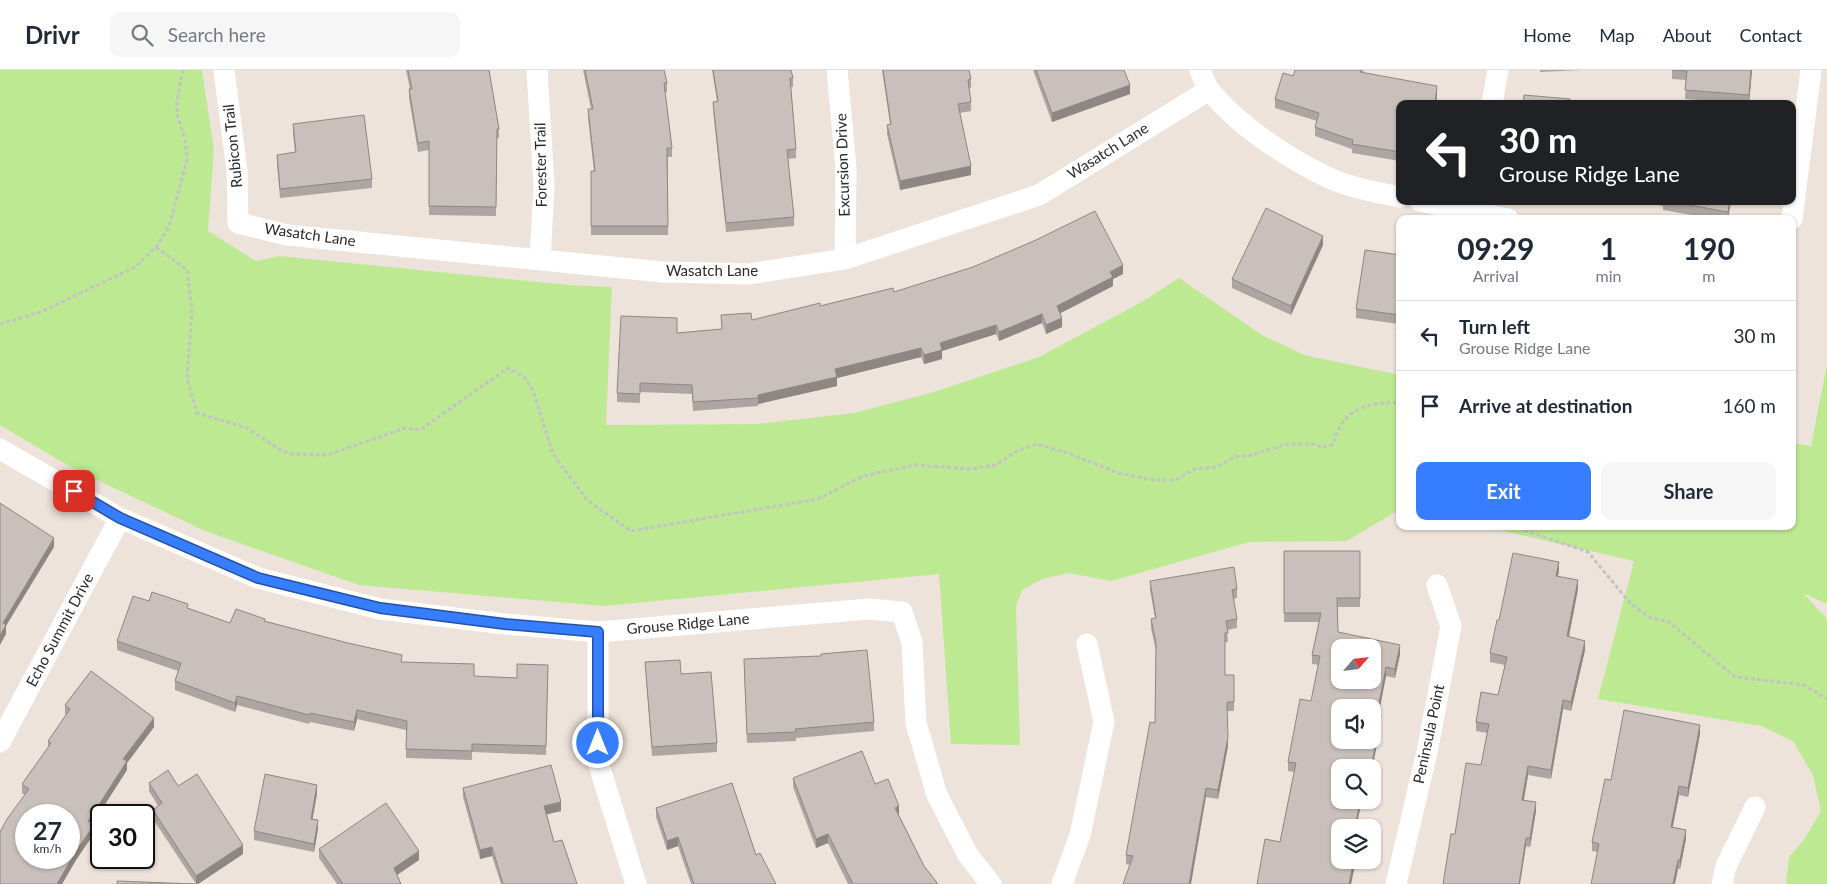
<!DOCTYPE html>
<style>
:root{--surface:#fff;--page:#f6f6f7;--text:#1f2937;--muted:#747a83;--line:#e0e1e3;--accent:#377dff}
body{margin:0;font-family:Lato,sans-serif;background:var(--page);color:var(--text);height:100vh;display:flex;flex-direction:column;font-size:19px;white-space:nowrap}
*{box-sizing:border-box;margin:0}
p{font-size:16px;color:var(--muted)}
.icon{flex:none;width:28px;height:28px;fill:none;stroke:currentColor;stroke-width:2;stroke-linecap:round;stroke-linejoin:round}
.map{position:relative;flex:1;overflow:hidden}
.sheet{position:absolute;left:1396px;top:145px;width:400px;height:315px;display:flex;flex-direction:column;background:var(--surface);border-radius:10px;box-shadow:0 1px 4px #0004}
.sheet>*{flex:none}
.guide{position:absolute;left:1396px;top:30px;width:400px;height:105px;border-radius:10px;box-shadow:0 1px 4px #0004;background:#202124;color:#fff;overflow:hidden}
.needle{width:32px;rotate:62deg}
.controls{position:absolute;left:1331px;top:569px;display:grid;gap:10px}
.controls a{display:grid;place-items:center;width:50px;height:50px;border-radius:10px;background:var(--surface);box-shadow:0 1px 4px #0004;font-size:25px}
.speed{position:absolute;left:15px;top:734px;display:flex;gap:10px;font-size:25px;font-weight:700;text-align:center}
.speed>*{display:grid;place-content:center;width:65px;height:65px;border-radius:50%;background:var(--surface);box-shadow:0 1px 4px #0004;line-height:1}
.speed small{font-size:12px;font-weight:400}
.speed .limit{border:2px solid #111;border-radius:8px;background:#fff;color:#111}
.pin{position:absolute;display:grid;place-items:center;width:42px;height:42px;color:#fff;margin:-21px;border-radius:10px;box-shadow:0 2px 8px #0006}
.me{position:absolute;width:55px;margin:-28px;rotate:0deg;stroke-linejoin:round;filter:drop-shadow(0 0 4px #0008)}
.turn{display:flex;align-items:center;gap:18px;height:105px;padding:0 20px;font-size:22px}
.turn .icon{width:65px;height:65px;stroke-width:2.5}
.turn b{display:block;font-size:35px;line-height:42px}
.eta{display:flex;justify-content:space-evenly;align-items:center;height:85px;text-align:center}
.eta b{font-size:30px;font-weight:700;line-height:35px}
.button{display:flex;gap:10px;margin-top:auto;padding:10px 20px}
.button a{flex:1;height:58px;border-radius:10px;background:var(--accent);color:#fff;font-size:20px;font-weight:700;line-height:58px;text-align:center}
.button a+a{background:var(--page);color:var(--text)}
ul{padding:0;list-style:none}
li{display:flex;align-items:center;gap:15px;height:70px;padding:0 20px;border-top:1px solid var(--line)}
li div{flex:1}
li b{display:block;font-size:19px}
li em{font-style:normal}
header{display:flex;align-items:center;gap:30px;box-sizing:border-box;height:70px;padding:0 25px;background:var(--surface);border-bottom:1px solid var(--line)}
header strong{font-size:24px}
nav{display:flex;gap:28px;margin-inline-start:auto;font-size:18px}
.search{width:350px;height:45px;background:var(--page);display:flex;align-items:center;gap:12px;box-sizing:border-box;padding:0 18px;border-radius:10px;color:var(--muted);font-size:19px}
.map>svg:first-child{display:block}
.green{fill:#bee993}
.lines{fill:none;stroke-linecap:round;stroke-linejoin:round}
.path{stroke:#c3c3c3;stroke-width:3;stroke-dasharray:4 2.5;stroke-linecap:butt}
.minor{stroke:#fff;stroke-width:21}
.wall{fill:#ada5a1;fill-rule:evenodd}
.shaded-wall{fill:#8d8683}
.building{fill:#c9c0bb;stroke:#8d8683;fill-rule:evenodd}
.route-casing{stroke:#2451a6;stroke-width:12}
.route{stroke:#377dff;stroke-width:9}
.labels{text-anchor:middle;stroke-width:5;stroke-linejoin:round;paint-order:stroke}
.street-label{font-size:15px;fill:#2a2a2a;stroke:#fff}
</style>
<header>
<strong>Drivr</strong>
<div class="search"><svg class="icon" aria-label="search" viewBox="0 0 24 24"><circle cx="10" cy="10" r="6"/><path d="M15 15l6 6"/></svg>Search here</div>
<nav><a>Home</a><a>Map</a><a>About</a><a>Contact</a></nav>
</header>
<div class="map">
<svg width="1827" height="814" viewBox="0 0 1827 814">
<rect width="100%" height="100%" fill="#eee3db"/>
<path class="green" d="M0,0H202L214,79L208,161L256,191L280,186L568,215L612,217L606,355L758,354L854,343L934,322L1039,287L1140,233L1179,208L1262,265L1304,285L1400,305V439L1347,471L1249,472L1111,511L1069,503L1042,509L1022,520L1016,536L1020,675L951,674L939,504L604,536L359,515L205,461L72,398L0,355Z
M1827,294V534L1803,523L1827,549V814H1786L1789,787L1803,771L1821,741L1813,705L1793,671L1761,656L1598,629L1634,491L1481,456H1792L1793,373L1811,376Z"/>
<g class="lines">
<path class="path" d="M156,177L187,200L192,242L187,309L197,343L247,358L282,381L292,384L327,385L405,358L420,360L508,298L524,307L533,321L553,384L587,430L631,461L818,429L863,406L915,395L970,399L996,395L1017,381L1037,374L1065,382L1119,403L1154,410H1175L1195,399L1217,397L1236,386H1248L1287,374H1317L1320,377L1333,375C1339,351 1351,338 1376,334C1385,333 1392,331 1400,334
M0,254L41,242L135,197L156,177L169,157L187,89L185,69L177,45V31L183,0
M1512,456L1588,482L1630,533L1649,547L1669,552L1735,607L1804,615L1827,629"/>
<path class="minor" d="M224,0L237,101L238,153L287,165L663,202L749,204L845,189L1039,125L1209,20
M537,0L544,116L540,190
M837,0L846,98L845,189
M1200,0C1203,7 1205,15 1210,21C1237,54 1284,86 1323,105C1346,117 1374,122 1400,127
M1492,34L1498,0
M1420,131L1508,149
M1792,149L1811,0
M0,379L120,448L258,508L380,539L505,554L598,562L869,539L902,542L912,573L916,653L937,725L968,785L991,814
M598,562V692L636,814
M0,672L120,448
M1062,814L1080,765L1104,652L1087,574
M1396,814L1427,682L1451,556L1437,515
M1722,814L1726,796L1755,737"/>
</g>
<path class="wall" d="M406,0H489L499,59V68H497L496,146L429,145V80L418,82L409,28V19H410Z
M583,0H664L667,13V22H665L672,78V87H668V165H591V101H594L588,48V39H591Z
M712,0H791L793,8V17H791L796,79V88L788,89L794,147V156L726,162L713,40V32L717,31Z
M882,0H969L971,9V18H969L971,32V41L960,43L971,105L900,120L887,64V55L890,54Z
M1033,0H1124L1130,24L1052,52Z
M1295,0H1364L1363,3L1437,25L1436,34H1400V91L1352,83V79L1315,66V57L1317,51L1275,38V29L1293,6Z
M1540,0H1582L1540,2Z
M1672,0H1752L1749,34L1685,29L1686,10L1672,9Z
M293,54L372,109V118L280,128L277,94V85L295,83L293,63Z
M1633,131H1731L1728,149H1714L1663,140V136Z
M1323,175L1291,245L1232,218V209Z
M1400,185V270L1396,269V260L1398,254L1356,248V239Z
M1123,204L1113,209V216L1060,243L1062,257L1046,264L1042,253L999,271L996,264L942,281V289L924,294L921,287L837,308V316L758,334V336L693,341L692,324L640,322V333L617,332V323L677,263L722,260L721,245L752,250L894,222Z
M1284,481H1360V537H1337L1338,562L1400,584L1395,608L1386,606L1378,644L1381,654L1340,698L1362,730L1357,753L1362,758L1351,814H1257L1280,772L1294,702L1288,701V692L1311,631L1319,595L1312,594V585L1319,552H1284Z
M1559,501L1558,506L1578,519L1569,567L1585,580L1571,641L1563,639L1551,709L1528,705L1524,730L1536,741L1530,777L1455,764L1481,695L1487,663L1476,661V652L1498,625L1505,595L1490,592V583L1499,550Z
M1150,511L1237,519V528L1233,529L1237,549V558L1227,560L1228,572H1225V605H1234V641H1227L1228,676L1218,729L1206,727L1130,795L1126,794V785L1155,653L1156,581L1151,558V549L1155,548L1150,520Z
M188,538L230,553L265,551L402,592L474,606L517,608L548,595L546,685L472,682V690L406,688V660L357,649L354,661L310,652L309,654L237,635L235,642L175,620V611L178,601L117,580V571Z
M645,592L681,604L717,673V682L652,686Z
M744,598L874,652V661L796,668V671L747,673Z
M91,601L154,648V657L127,693V700L97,746L102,744L101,753L76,790L62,814H0V762L7,749L25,725L22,723V714L48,678V671L66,645L65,644V635ZM26,745H69V788H26Z
M1700,664L1688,727L1679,725L1672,758L1686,769L1680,799L1592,781V772L1611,710Z
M793,708L875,714L899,745L924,796L938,814H848L828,773L816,778L793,717Z
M149,713L178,716L243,784L198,814H196L153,749V740L158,736L149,721Z
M463,718L561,741L547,744L554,772L577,814H501L492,786L480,789L463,727Z
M317,724L312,749L318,759L314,782L254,770V761Z
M656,738L756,785L776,814H691L678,776L667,780L656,747Z
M319,779L419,790L397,805L401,814H337L319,788Z"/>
<path class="shaded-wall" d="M1751,0H1752L1749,34V25Z
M1130,15V24L1052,52V43Z
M1437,16V25L1436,34H1435Z
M971,96V105L900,120V111Z
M1730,131H1731L1728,149V142Z
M1323,166V175L1291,245V236Z
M1123,195V204L1113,209V216L1057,245V236L1110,202Z
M1042,244V253L999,271V262Z
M1062,248V257L1046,264V255Z
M996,255V264L942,281V289L924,294V285L940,273Z
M921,278V287L837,308V316L758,334V325L835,299Z
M54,468V477L6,556V564L0,575V566L3,553Z
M1559,492V501L1556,514V506Z
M1578,510V519L1567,575V566Z
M1585,571V580L1571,641V632Z
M1400,575V584L1395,608V599Z
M1386,597V606L1377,653V644Z
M237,626V635L235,642V633Z
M1563,630V639L1551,709V700Z
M357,640V649L354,661V652Z
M1381,645V654L1372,700V698H1371Z
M154,648V657L127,693V700L88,761V752L123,689Z
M1700,655V664L1688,727V718Z
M1228,667V676L1218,729V720Z
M1528,696V705L1522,739V730Z
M317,715V724L311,758V749Z
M1679,716V725L1671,766V757Z
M1206,718V727L1191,814H1189Z
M1360,730H1362L1356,758V753Z
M561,732V741L544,745V736Z
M1536,732V741L1530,777V768Z
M899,736V745L895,738Z
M102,744L101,753L76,790L62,814H57L76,781Z
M318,750V759L314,782V774Z
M1686,760V769L1680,799V790Z
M828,764V773L816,778V769Z
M678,767V776L667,780V771Z
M1526,768V776L1520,814H1519Z
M243,775V784L198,814H196V806Z
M492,777V786L480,789V780Z
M419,781V790L394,807V798Z
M1354,790H1356L1351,814H1349Z
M1678,790V799L1675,814H1673Z"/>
<path class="building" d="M408,0H489L499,59H497L496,137L429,136V71L418,73L409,19H412Z
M585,0H664L667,13H664L672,78H667L668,156H591V101H595L588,39H593Z
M713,0H791L793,8H790L796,79L787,80L794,147L726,153L713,32L718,31Z
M883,0H969L971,9L968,10L971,32L958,34L971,96L900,111L887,55L891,54Z
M1036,0H1124L1130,15L1052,43Z
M1295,0H1361L1360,2L1437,16L1435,34H1400V82L1352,74L1353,70L1315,57L1319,43L1275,29L1283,3L1293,6Z
M1672,0H1751L1749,25L1685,20L1687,1Z
M1524,25L1570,29L1569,34H1523Z
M364,45L372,109L280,119L277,85L296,82L293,54Z
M1667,131H1730L1728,142Z
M1266,138L1323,166L1291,236L1232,209Z
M1095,141L1123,195L1110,202L1113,207L1057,236L1062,248L1046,255L1042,244L999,262L996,255L940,273L942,280L924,285L921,278L835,299L837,307L758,325V328L693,332L692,315L640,313V324L617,323L621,246L677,248V263L722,259L721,245L751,243L752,250L820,233V236L893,218L894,222L973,197L1036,170Z
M1365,180L1400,185V245L1356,239Z
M1400,246V261L1396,260Z
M0,433L54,468L3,553L6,555L0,566Z
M1284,481H1360V528H1337L1338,562L1400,575L1395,599L1386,597L1377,644L1381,645L1371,698H1340V730H1360L1356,753L1362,754L1361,758H1340V790H1354L1349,814H1257L1265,769L1280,772L1296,693L1288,692L1300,629L1311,631L1320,586L1312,585L1321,543H1284ZM1340,578H1372V610H1340ZM1340,638H1372V670H1340Z
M1513,483L1559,492L1556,506L1578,510L1567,566L1585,571L1571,632L1563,630L1551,700L1528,696L1522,730L1536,732L1530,768H1526L1519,814H1443L1451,764H1455L1466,693L1481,695L1489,654L1476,652L1481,622L1498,625L1507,587L1490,583L1497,550H1499Z
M1234,497L1237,519L1232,520L1237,549L1226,551L1228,563H1225V605H1234V632H1227L1228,667L1218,720L1206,718L1189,814H1123L1133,786L1126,785L1150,652L1155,653L1156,573L1151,549L1156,548L1150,511Z
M152,522L188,534L187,538L230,553L236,539L265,549L264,551L348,573L402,585L401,592L474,594V606L517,608V594L548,595L546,676L472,674V681L406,679L407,651L357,640L354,652L310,643L309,645L237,626L235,633L175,611L181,593L117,571L133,526L149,531Z
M867,580L874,652L795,659L796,662L747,664L744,589L821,586V584Z
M680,590L681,604L711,602L717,673L652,677L645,592Z
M91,601L154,648L123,689L127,691L88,752L102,744L76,781L57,814H0V762L7,749L29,719L22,714L51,673L48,671L70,639L65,635ZM26,745H69V788H26Z
M1624,640L1700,655L1688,718L1679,716L1671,757L1686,760L1680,790H1678L1673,814H1591L1599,774L1592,772L1605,709L1611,710Z
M862,681L875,714L888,709L899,736L895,738L924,796L938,814H853L828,764L816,769L793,708Z
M551,695L561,732L544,736L554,772L562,770L577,814H503L492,777L480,780L463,718Z
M168,700L178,716L197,704L243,775L196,806L153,740L162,733L149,713Z
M265,704L317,715L311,749L318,750L314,774L254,761Z
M732,713L756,785L760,783L776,814H694L678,767L667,771L656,738Z
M386,733L419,781L394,798L401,814H343L319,779Z
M117,811L195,814H117Z"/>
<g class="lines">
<defs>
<path id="route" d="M74,421L120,448L258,508L380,538L505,554L598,562V673"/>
</defs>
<use href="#route" class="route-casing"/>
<use href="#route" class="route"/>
</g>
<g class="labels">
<g class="street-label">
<text transform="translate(233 76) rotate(-96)" y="5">Rubicon Trail</text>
<text transform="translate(1108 81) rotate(-32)" y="5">Wasatch Lane</text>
<text transform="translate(541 95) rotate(-91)" y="5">Forester Trail</text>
<text transform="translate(843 95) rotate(-92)" y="5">Excursion Drive</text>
<text transform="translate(310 165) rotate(8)" y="5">Wasatch Lane</text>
<text x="712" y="206">Wasatch Lane</text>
<text transform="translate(688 554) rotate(-5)" y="5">Grouse Ridge Lane</text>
<text transform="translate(60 560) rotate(-62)" y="5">Echo Summit Drive</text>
<text transform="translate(1429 664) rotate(-78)" y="5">Peninsula Point</text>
</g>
</g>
</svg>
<div class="controls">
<a><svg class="needle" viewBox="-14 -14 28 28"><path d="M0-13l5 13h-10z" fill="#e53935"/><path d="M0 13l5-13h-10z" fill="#747a83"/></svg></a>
<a><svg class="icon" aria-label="sound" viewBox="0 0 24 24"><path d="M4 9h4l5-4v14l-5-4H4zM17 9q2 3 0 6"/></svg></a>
<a><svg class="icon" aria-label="search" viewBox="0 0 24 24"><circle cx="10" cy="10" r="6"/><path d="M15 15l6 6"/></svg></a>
<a><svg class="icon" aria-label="layers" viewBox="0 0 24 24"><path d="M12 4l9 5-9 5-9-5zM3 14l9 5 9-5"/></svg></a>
</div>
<div class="speed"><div>27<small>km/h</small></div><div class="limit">30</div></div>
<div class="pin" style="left:74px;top:421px;background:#d93025"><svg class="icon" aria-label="arrive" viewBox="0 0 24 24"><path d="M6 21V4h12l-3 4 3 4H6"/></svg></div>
<svg class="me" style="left:598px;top:673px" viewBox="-20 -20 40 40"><circle r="17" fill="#377dff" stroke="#fff" stroke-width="3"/><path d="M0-11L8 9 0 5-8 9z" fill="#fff"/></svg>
<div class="guide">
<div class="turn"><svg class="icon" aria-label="left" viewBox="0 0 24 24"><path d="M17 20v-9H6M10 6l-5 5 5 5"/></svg><div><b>30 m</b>Grouse Ridge Lane</div></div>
</div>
<section class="sheet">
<div class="eta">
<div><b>09:29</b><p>Arrival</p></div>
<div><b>1</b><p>min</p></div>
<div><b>190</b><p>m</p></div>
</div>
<ul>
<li><svg class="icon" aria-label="left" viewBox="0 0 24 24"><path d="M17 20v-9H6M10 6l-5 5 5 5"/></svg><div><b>Turn left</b><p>Grouse Ridge Lane</p></div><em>30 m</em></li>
<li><svg class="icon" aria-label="arrive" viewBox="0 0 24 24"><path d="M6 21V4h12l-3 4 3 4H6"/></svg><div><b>Arrive at destination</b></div><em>160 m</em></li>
</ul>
<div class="button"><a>Exit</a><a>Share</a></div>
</section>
</div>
